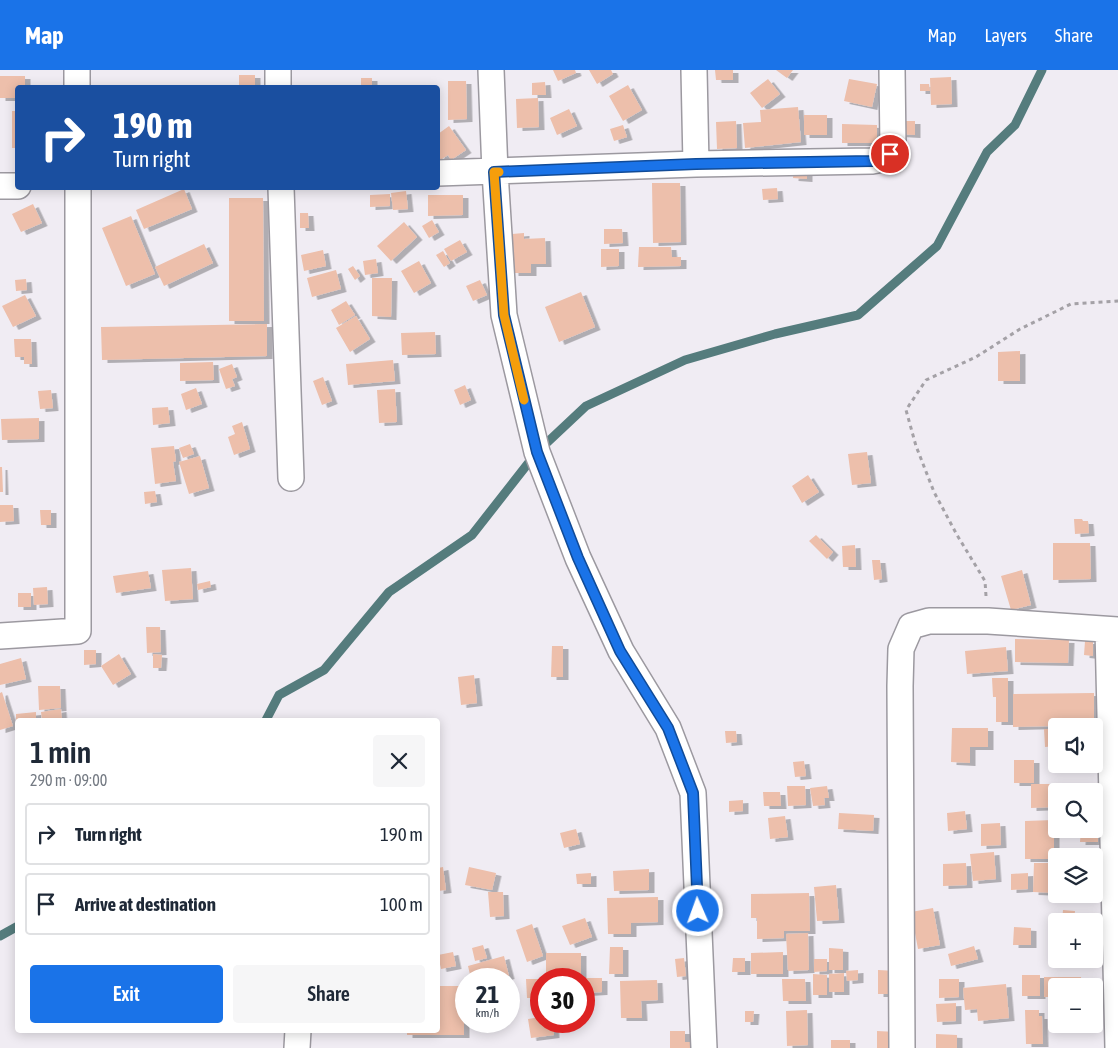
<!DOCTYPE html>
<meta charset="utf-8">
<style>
:root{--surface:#fff;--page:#f6f6f7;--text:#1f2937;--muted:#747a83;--line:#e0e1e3;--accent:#1a73e8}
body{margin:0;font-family:"Asap Condensed",sans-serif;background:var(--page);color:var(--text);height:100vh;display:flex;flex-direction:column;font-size:19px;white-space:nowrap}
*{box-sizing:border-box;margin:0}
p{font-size:16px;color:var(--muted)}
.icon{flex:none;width:28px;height:28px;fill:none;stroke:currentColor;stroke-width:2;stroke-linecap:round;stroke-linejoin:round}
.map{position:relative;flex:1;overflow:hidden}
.panel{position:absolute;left:15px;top:648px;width:425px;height:315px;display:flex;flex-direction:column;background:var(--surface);border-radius:5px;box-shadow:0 2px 12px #0003}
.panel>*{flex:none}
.banner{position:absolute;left:15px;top:15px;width:425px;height:105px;border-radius:5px;box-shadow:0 2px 12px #0003;background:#1a4fa0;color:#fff;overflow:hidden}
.buttons{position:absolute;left:1048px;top:648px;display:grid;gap:10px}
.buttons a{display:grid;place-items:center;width:55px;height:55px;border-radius:5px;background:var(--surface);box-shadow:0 2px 12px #0003;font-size:25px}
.speed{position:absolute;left:455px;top:898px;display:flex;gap:10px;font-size:25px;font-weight:700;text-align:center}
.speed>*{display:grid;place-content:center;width:65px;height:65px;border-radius:50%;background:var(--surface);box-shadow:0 2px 12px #0003;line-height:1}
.speed small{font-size:12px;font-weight:400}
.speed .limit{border:8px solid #d22;background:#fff;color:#111}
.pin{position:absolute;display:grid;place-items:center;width:42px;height:42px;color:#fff;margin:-21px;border:2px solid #fff;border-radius:50%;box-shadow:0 1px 5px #0007}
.me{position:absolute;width:55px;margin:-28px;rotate:358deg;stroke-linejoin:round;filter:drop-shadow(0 0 4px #0008)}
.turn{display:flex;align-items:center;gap:18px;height:105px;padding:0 15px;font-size:22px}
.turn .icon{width:65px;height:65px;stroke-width:2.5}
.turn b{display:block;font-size:35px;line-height:42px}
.round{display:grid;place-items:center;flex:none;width:52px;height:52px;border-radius:5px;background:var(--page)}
.summary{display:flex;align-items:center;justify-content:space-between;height:85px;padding:0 15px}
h1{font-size:30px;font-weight:600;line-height:38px}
.primary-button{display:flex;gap:10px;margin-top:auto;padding:10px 15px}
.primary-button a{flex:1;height:58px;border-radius:5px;background:var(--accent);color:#fff;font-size:20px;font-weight:600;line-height:58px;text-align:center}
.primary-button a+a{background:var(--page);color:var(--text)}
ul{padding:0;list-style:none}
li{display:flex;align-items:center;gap:15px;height:62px;margin:0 10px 8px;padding:0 5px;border:2px solid var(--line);border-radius:5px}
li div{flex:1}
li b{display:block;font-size:19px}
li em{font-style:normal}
header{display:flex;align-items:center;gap:30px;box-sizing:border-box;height:70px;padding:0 25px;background:var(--accent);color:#fff}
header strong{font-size:24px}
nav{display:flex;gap:28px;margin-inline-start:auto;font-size:18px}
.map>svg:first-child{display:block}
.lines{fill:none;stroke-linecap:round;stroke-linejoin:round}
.stream{stroke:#557c7d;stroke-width:9}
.building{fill:#edbfab;filter:url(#shadow)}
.street-casing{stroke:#9c99a0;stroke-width:28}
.path{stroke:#a4a1a6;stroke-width:3;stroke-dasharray:4 4;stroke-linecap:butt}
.street{stroke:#fff;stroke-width:25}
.route-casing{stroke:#114b97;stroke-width:12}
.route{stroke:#1a73e8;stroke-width:9}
.slow{stroke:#f59e0b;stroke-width:9}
</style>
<header>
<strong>Map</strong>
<nav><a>Map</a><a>Layers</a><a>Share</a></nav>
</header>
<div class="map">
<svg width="1118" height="978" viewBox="0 0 1118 978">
<defs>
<filter id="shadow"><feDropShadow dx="5.5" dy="3" stdDeviation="0" flood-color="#0004"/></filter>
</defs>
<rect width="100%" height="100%" fill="#f0ecf3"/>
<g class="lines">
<path class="stream" d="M266,650L279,625L324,600L389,522L472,465L537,382L586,336L685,290L775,264L858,245L937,176L987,82L1015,55L1042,0
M0,866L18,856"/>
</g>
<path class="building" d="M553,0H575L576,3L558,11Z
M589,0H611L613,4L597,14Z
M715,0H733V10H716Z
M776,0H793L787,8Z
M239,5H255V18H239Z
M0,6H25V18H18V28H0Z
M951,7L952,34L931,35L930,8Z
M361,8H372V18H361Z
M768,9L780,24L762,38L750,23Z
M849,9L877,14L872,37L844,31Z
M448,11H466L467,49L448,50Z
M545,12L546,25H532V13Z
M920,14H929L930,21H920Z
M628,15L642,40L623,51L609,26Z
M538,28L539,57L517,58L516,29Z
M798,37L801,72L745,78L743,53L761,52L760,40Z
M569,39L577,56L557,65L550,48Z
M12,41H18V78H12Z
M804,45H827V65H804Z
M736,51L737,78L717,79L716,52Z
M897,51H915V65L897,64Z
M842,54L877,55V73H842Z
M623,55L627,67L614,71L610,59Z
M449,56L466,80L451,90L448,85L439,91L438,64Z
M794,97H807V109L793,108Z
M652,113H680L681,172L653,173Z
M777,118L778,129L763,130L762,119Z
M184,119L192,139L144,159L136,140Z
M406,121L408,139L393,140L391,123Z
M390,124V136L370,137V125Z
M428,125H463V145L428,146Z
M229,128H263L264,251H229Z
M33,134L42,153L21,162L12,144Z
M300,143H308L309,158H300Z
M131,146L155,204L126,216L102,158Z
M432,150L439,162L429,168L422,156Z
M404,152L417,167L391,191L377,176Z
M604,159H622L623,173L604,174Z
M524,163V169L545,168L546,194H531V203H513L512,164Z
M460,170L467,182L451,191L444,179Z
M204,174L213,193L164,216L155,197Z
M639,177H671L672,187H681V196L638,197Z
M601,179H619V196L601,197Z
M323,180L326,196L304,201L301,185Z
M443,181L450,193L444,197L436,185Z
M376,189L378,203L365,205L363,191Z
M419,191L431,213L414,223L401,201Z
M353,196L360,206L355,210L348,199Z
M336,200L341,219L312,227L307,208Z
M372,208H392L391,247L372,246Z
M26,209L27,220L16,221L15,210Z
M480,210L487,225L473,231L466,216Z
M581,222L595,257L559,272L545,237Z
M25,225L36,246L13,257L2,236Z
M346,231L355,245L339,255L331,240Z
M356,246L370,269L350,282L336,258Z
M267,254V286L102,290L101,257Z
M435,262L436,284L402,285L401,263Z
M14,269H31L32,294H24V287H15Z
M1020,281V311H998V282Z
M393,290L395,311L348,315L346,294Z
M213,292L214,310L180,311V293Z
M232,294L237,307L232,309L235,316L226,319L219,299Z
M323,307L332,331L322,335L313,311Z
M465,315L471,330L460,335L454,320Z
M196,318L202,334L186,340L181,324Z
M395,319L397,352L379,353L377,320Z
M51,320L53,338L40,339L38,321Z
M168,337L170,353L153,355L152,338Z
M39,348V369L2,370L1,349Z
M242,352L250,379L234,385L228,367L235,364L232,356Z
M190,374L194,384L183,388L179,378Z
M174,376L176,391L173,392L176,411L155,414L151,378Z
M867,382L871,413L852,415L848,384Z
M200,386L209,418L189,424L179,392Z
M0,397H2L3,422H0Z
M808,405L819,422L802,433L792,416Z
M155,421L157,432L145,434L144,422Z
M0,435H13L14,451L0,452Z
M40,440H51V455H41Z
M1074,449H1082L1083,451H1088L1089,463L1075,464Z
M816,465L833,482L827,489L809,471Z
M1053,473H1090L1091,509L1053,510Z
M855,475L856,497H843L842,476Z
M872,490H880L882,509L874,510Z
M191,498L193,529L165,531L162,500Z
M1022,500L1031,535L1011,540L1001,506Z
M148,501L151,518L116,523L113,506Z
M210,511L211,517L198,520L197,514Z
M47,517L48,534L34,535L33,518Z
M18,523H31V537H18Z
M146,557H160L161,582L147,583Z
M1015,569L1069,570L1068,593L1015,592Z
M1085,571H1093V586L1084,585Z
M552,576H563V607H551Z
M1006,577L1008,601L967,604L965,581Z
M84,580H96V594L84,595Z
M119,584L131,604L113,615L101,596Z
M153,584L162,585L161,598H153Z
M21,588L26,609L0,615V594Z
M474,605L477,633L461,635L458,607Z
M992,608H1008V652H996V627H993Z
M38,616H60L61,638L39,640Z
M2,622L13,656L0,660V623Z
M1094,623V655L1013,657V624Z
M61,639L62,650H42L41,642Z
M36,642V650H16V644Z
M952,658H988V677H970V693L951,692Z
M1094,658H1097V668H1094Z
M1044,659H1056V676L1045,677Z
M725,661H736L737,672L726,673Z
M1014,690H1034V713H1014Z
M804,691L806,706L795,707L793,692Z
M1056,713H1078V721H1056Z
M1031,714H1054V737L1031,738Z
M787,716H805L806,735L788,736Z
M827,716L829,728H824L825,735L813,736L810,718Z
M763,722H780L781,736H764Z
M743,730V741L729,742V731Z
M965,741L967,759L948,761L947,743Z
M839,743L874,745L873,761L838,759Z
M785,746L788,767L770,769L768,748Z
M1054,750V789H1025V751Z
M1000,753L1001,775L981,776V754Z
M1094,755H1098V772H1080L1081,759H1094Z
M576,759L580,774L564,778L560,763Z
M994,782L996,809L973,811L970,784Z
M966,793L967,815L943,816V794Z
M1034,793H1056V823L1033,822Z
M443,797L446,820L438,821V798Z
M469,797L496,803L492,820L465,815Z
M649,799V820L614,821L613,801Z
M591,803V814H577L576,804Z
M1028,803V819L1011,820V804Z
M836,815L839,850L817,851L814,817Z
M488,822H503L504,846L490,847Z
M809,823L810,861H784V868L757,869V848H751V824Z
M658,827V852L631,853V864H608L607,828Z
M933,838L940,875L918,879L911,842Z
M1063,840L1075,841L1074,851H1062Z
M585,848L592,867L570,875L562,856Z
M532,854L543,886L527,892L516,860Z
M1014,857L1031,858V875H1013Z
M808,863L809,900L788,901L786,864Z
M483,875L487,888L475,891L472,878Z
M974,876L978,889L951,896L948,884Z
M610,877H623V904H609Z
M829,878L843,879V900H829Z
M453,882L456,896L441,899L438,885Z
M783,882V904H751V883Z
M546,883H581V906H546Z
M504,886L509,906L499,909H471L468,896Z
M684,888L686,906L677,907L675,889Z
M733,888H745V902H732Z
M814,889H827V901L814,902Z
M858,900V910L847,911L846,901Z
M878,900L896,901L897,924H878Z
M844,903V922H829V904Z
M813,904L827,905V925H813Z
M1022,905H1040V926H1022Z
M1044,907H1081L1082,916H1056V927H1044Z
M584,908H602V922L584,923Z
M526,909H541V928H527Z
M782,909H805L806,931H783Z
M939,909H959V927L939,928Z
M657,910L658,930L641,931L642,948H621L620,911Z
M1006,914L1009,948L978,951L977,939L965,940L963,918Z
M438,916H459V928L466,929V950L464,949V965H407V960H438Z
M956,933V951L937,952L936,934Z
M807,940L808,975L787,976L786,941Z
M1025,940H1039V946H1042L1043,974H1026Z
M745,941H754L753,952H745Z
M541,947V951H553L554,965L531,968L528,949Z
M670,961H685V972H691V978H670Z
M877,961L897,962L896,978H877Z
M936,964L957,965V978H936Z
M831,970H850V978H831Z"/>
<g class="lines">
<defs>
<path id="street" d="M77,0V18
M278,0V18
M491,0L495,102L504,245L537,382L578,488L621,581L668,658L693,723L704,978
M694,0L696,94
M438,103L696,94L872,91C883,90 888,87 893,77L892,0
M0,116H18
M281,118L291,408
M1108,560L1118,978
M0,566L78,561V118
M297,978L298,960
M902,978L900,616L901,579L911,556L929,551H988L1118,560"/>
</defs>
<use href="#street" class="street-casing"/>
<path class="path" d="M986,526L985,511L957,465L934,422L916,376L906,340L926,310L976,287L1020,259L1071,234L1118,231"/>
<use href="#street" class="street"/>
</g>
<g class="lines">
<defs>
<path id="route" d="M698,841L693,723L668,658L620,581L578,488L537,382L504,245L494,102L696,94L872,91L883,90L890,84"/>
</defs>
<use href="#route" class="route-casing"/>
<use href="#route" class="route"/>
<path class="slow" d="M499,102H494L504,245L524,330"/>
</g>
</svg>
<div class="buttons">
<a><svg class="icon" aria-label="sound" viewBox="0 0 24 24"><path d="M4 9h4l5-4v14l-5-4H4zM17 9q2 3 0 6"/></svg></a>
<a><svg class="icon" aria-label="search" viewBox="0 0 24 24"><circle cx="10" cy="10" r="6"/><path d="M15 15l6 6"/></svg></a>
<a><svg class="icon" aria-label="layers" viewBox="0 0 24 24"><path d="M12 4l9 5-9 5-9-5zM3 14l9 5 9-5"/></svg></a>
<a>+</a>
<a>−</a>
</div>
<div class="speed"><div>21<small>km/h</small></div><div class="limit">30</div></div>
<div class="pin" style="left:890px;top:84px;background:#d93025"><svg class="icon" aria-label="arrive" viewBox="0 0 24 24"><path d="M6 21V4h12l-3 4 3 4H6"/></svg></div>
<svg class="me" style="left:698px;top:841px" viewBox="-20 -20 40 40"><circle r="17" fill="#1a73e8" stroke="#fff" stroke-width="3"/><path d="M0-11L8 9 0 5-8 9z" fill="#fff"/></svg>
<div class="banner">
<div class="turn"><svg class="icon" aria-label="right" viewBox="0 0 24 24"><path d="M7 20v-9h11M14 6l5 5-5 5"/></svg><div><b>190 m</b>Turn right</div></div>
</div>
<section class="panel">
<div class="summary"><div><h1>1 min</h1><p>290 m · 09:00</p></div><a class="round"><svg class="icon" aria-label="close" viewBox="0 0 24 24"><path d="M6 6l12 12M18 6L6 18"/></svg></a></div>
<ul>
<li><svg class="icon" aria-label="right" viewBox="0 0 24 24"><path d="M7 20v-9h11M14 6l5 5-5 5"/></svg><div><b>Turn right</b></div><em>190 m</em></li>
<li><svg class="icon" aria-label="arrive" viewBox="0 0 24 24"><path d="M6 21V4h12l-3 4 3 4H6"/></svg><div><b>Arrive at destination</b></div><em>100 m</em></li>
</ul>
<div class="primary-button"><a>Exit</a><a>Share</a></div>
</section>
</div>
